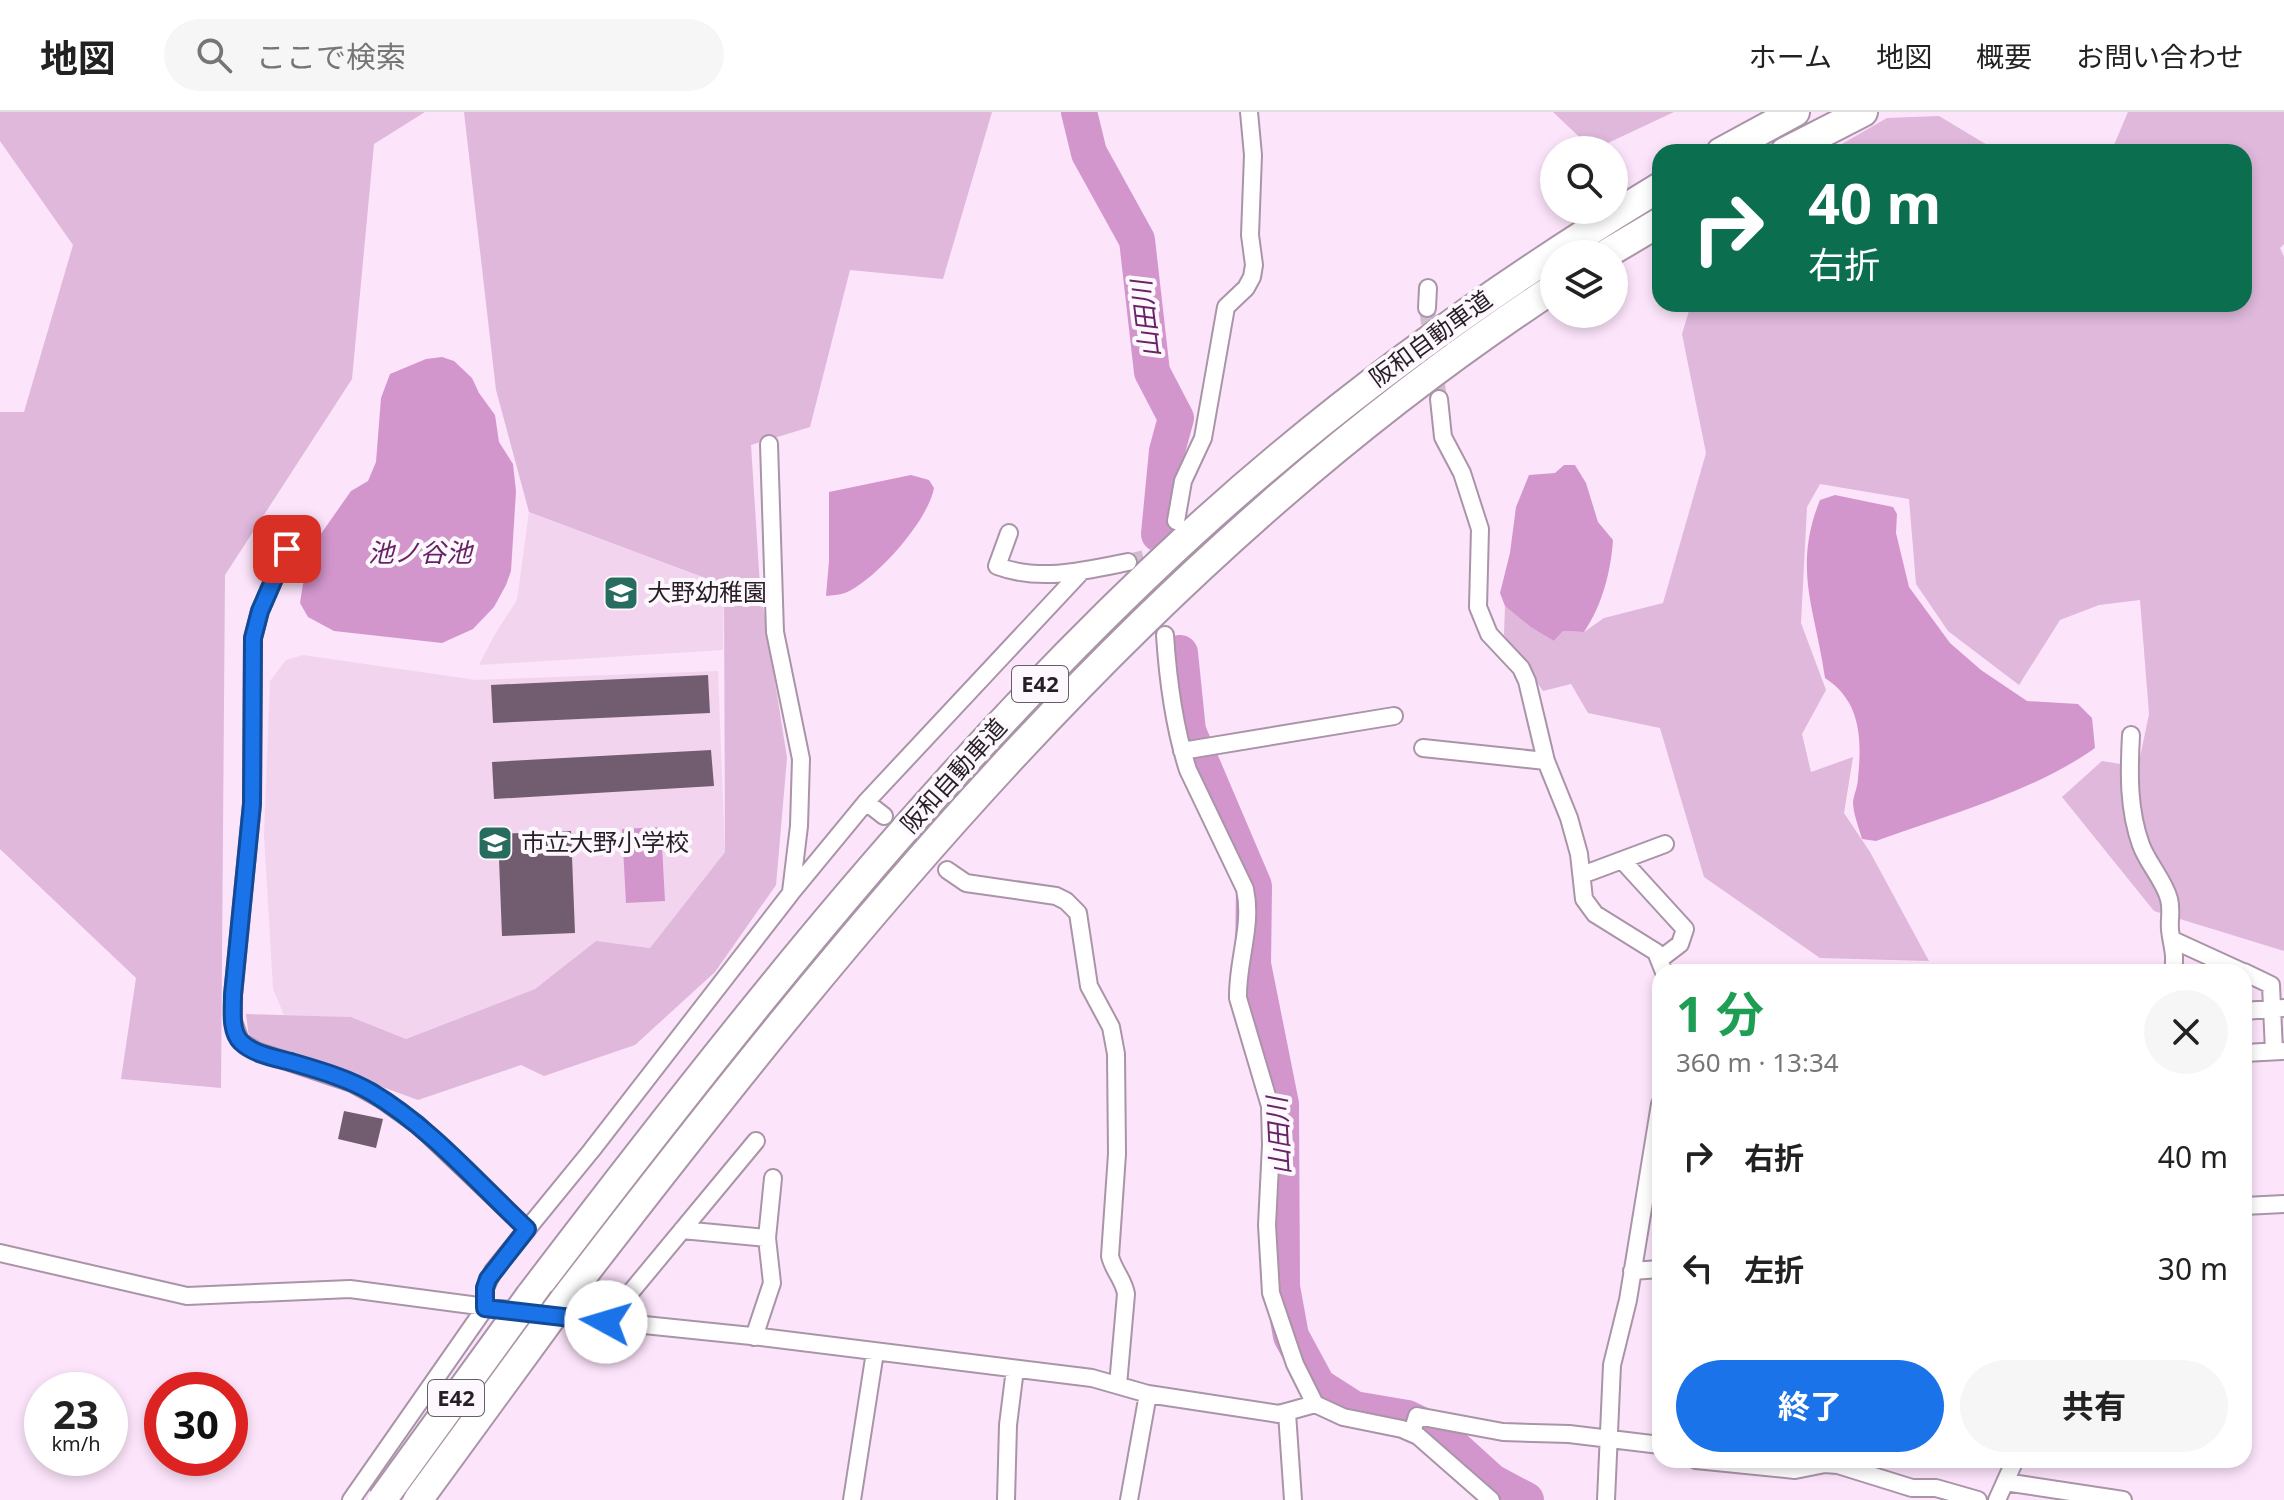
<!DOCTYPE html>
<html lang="ja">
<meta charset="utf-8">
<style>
:root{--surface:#fff;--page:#f6f6f6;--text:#222;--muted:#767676;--line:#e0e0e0;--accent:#1a73e8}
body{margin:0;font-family:"Noto Sans","Noto Sans JP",sans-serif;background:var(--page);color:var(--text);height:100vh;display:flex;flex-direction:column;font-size:30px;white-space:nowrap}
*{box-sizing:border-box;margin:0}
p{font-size:26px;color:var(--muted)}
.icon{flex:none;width:44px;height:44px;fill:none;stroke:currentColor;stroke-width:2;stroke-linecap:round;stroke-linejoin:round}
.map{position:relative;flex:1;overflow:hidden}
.drawer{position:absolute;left:1652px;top:852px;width:600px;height:504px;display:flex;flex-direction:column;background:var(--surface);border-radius:24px;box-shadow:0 4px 12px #0003}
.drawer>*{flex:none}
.guide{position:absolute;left:1652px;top:32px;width:600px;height:168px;border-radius:24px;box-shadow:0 4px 12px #0003;background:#0b6e4f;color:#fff;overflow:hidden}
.tools{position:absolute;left:1540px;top:24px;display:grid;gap:16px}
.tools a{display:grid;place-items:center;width:88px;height:88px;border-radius:50%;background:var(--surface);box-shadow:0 4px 12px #0003;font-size:40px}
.speed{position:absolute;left:24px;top:1260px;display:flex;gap:16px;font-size:40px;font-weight:700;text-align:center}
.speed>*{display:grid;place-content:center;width:104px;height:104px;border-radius:50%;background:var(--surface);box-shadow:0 4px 12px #0003;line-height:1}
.speed small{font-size:20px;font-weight:400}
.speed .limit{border:12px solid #d22;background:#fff;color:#111}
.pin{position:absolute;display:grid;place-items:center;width:68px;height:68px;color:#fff;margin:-34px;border-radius:16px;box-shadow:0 4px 12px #0006}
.me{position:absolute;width:88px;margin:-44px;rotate:276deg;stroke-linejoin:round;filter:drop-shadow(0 0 6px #0008)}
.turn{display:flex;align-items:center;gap:28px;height:168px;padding:0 24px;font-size:36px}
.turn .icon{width:104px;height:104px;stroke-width:2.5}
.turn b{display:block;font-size:56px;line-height:68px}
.round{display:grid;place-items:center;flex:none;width:84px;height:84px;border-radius:42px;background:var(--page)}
.overview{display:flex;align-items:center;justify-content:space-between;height:136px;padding:0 24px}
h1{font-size:48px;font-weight:700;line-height:60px;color:#1e9e55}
.button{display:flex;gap:16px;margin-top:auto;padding:16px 24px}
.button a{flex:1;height:92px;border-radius:48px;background:var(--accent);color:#fff;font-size:32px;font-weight:700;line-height:92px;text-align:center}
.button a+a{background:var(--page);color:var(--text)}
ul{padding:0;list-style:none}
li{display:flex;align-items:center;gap:24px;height:112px;padding:0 24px}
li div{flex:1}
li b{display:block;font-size:30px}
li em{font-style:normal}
header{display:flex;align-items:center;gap:48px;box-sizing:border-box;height:112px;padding:0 40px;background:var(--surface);border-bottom:2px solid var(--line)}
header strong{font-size:38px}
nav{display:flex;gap:44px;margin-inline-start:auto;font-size:28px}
.search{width:560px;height:72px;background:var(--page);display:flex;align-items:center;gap:20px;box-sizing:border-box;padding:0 28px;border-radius:44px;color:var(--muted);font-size:30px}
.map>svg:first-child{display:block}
.built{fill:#f2d4ef}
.green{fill:#dfb8db}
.water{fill:#d296cd}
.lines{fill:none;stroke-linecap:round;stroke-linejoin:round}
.river{stroke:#d296cd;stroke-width:36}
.building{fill:#715d6f}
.street-tunnel{stroke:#d1bcd0;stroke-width:16;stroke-dasharray:16 8;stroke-linecap:butt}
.street-casing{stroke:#aa94a8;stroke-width:20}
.highway-casing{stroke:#aa94a8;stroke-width:32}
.street{stroke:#fff;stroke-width:16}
.highway{stroke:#fff;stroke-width:28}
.highway-bridge-casing{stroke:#aa94a8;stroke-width:32;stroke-linecap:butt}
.highway-bridge{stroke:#fff;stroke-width:28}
.route-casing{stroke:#114b97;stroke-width:20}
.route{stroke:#1a73e8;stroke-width:14}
.labels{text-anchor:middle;stroke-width:8;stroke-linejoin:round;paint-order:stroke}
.shield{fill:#fdf8fd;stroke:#675f66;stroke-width:2}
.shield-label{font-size:22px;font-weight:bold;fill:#271e26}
.street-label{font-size:24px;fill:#271e26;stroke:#fdf8fd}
.poi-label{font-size:24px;fill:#271e26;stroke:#fdf8fd;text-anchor:start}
.water-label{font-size:26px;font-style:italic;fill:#682266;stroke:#fdf8fd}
</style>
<header>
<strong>地図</strong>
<div class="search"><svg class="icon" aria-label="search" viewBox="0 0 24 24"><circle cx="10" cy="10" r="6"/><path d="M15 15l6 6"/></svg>ここで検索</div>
<nav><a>ホーム</a><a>地図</a><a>概要</a><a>お問い合わせ</a></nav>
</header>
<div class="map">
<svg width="2284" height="1388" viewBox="0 0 2284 1388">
<rect width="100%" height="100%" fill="#fce4fa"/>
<path class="built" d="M529,400L724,473L723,538L479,553L495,522L517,488Z
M303,543L476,568L718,559L725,740L650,836L596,829L535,877L406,927L351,905L284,903L273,877L264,723L270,569L286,548Z"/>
<path class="green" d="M0,0H425L374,32L352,267L225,463L221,976L121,967L136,866L0,737V300H24L73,133L0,29Z
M464,0H992L943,167L850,158L810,315L751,333L760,474L787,646L776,773L715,860L635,933L544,964L521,953L418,988L249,926L246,902L351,905L406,927L535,877L596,829L650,836L725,740L724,473L529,400L496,278Z
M1553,0H1674L1593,38Z
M2128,0H2284V132L2280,136L2284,145V839L2154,799L2062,685L2102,649L2138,655L2149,602L2140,488L2099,493L2060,508L2019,573L1948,519L1916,472L1909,387L1820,372L1807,395L1801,511L1826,578L1802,622L1811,660L1853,645L1844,701L1870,740L1929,849L1820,846L1704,765L1660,616L1588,601L1571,572L1543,579L1504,523L1505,494L1554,529L1563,519L1584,520L1604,506L1663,491L1706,341L1682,222L1691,192H2244V40H2111Z
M1939,4L1999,40H1828L1887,6Z"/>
<path class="water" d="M442,245L454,249L472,266L479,281L495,303L499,330L513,352L516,379L511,459L506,473L494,495L473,517L442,531L334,519L308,505L300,491L303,472L313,454L318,426L351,379L368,369L376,350L381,286L390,262L426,247Z
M1564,353H1575L1586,371L1598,410L1613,428C1611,459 1602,494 1584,520L1563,519L1554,529L1531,515L1505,494L1500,481L1510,441L1516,395L1529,363L1555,361Z
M911,363L929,368L934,376C928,409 876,468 845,481C839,483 832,483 826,484L829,449V380Z
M1835,383L1893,395L1897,402L1896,421L1909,475L1950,531L1981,558L2027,589L2078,592L2092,606L2095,636C2033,680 1947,703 1876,729L1862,727C1859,716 1853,701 1853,690C1854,682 1858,674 1858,666C1862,627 1861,589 1825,566C1816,499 1792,457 1820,388Z
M661,715L665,789L626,791L622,717Z"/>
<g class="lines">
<path class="river" d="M1079,0L1089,41L1137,128L1152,260L1176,306L1167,339L1159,422
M1180,541L1188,619L1254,774L1253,852L1281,992L1282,1175L1291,1224L1318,1274L1354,1297L1407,1306L1438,1321L1492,1370L1526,1388"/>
</g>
<path class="building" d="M708,563L710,601L493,611L491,573Z
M711,638L714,674L494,687L492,650Z
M571,719L575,821L502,824L498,722Z
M344,999L383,1007L376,1036L338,1027Z"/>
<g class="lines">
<path class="street-tunnel" d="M1427,196L1439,287
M1128,450L1166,441"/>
<defs>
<path id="street" d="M1427,196L1428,176
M1439,287L1443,325L1462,361L1480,417L1478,495L1489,522L1521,556L1527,569L1546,649L1569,706L1579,742L1584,787L1595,802L1656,840L1664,860
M769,332L775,520L801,647L799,714L791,780
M1176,409L1183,369L1203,326L1226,195L1246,176L1252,165L1254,153L1250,123L1253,43L1249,0
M1009,421L997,454C1040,470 1084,459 1128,450
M287,437L260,499L253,526L252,692L233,883V909L240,929L256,939L352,971L381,987L418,1013L527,1117
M1165,523C1168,569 1174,615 1188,658L1245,777C1253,814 1237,849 1238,886L1270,994L1271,1033L1267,1113L1271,1181L1295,1252L1315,1292
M2131,623C2129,660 2128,697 2141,733C2148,752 2164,768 2169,787C2172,798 2169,807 2170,818C2172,835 2176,841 2173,860
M1423,636L1546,649
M1182,639L1394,604
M866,690L884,704
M1622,748L1685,817L1680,832L1659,848
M947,758L966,771L1056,784L1066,789L1078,801L1089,874L1111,915L1116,942L1117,1042L1110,1144C1113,1158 1124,1168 1126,1182L1118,1273
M1582,763L1665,732
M2173,828L2243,860
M2244,860L2271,873L2274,939
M2244,899L2284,896
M2244,941L2282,939
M2244,1094L2284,1092
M682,1118L767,1126
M0,1141L187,1184L350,1177L524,1200
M1632,1159L1660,1157
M547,1203L761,1225L1092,1266L1148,1282L1279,1302L1315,1292L1343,1305L1402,1317L1418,1324L1491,1388
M606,1210L756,1029
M754,1225L772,1171L767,1126L773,1066
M1287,1301L1293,1388
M1412,1321L1417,1304L1503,1320L1569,1322L1660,1333
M1696,1348L1795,1358L1825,1352L1838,1353L1912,1376H1936L1978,1388
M2005,1370L2123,1388
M351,1388L485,1196V1176L493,1159L591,1039L791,781L866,690L1082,459
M852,1388L875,1240
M1006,1388L1008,1313L1015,1257
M1129,1388L1148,1282
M1606,1388L1612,1253L1628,1188L1660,992
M1997,1388L2015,1348"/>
<path id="highway" d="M1721,40L1795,0
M1785,40L1863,0
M1606,142L1660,110
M530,1184C733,917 943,650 1191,422C1335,290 1493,176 1660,75
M564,1188C854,811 1152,440 1554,176"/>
</defs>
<use href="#street" class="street-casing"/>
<use href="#highway" class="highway-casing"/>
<use href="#street" class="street"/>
<use href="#highway" class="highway"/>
<defs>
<path id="highway-bridge" d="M382,1388L530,1184
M418,1388L564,1188"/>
</defs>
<use href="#highway-bridge" class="highway-bridge-casing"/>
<use href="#highway-bridge" class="highway-bridge"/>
</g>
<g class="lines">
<defs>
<path id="route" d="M287,437L260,499L253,526L252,692L233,883C233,898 230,919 241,930C253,942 276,946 291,950C318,958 347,966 371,980C430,1015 477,1070 527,1117L488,1167L485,1176V1196L606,1210"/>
</defs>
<use href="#route" class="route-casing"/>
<use href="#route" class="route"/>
</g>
<defs>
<symbol id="school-square" viewBox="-11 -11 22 22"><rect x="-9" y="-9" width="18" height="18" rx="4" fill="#276c5f" stroke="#fdf8fd"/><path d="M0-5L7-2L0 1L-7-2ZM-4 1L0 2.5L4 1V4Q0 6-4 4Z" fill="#fff"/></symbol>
</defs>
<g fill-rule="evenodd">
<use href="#school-square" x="601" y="461" width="40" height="40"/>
<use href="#school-square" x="475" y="711" width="40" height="40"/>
</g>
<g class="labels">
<g class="shield">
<rect x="1012" y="554" width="56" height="36" rx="6"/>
<rect x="428" y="1268" width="56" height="36" rx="6"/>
</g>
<g class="shield-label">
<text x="1040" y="580">E42</text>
<text x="456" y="1294">E42</text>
</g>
<g class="street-label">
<text transform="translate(1431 227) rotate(-36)" y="8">阪和自動車道</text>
<text transform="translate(954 664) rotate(-48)" y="8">阪和自動車道</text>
</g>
<g class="poi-label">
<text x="647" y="489">大野幼稚園</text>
<text x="521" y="739">市立大野小学校</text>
</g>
<g class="water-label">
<text transform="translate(1146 207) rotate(-97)" y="9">山田川</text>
<text x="420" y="450">池ノ谷池</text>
<text transform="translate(1279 1024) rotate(-93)" y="9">山田川</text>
</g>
</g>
</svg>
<div class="tools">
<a><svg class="icon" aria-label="search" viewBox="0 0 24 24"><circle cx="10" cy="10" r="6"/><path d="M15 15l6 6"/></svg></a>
<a><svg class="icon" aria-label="layers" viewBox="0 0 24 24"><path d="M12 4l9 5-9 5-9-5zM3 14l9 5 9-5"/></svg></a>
</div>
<div class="speed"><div>23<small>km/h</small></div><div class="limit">30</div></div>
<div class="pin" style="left:287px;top:437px;background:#d93025"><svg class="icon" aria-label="arrive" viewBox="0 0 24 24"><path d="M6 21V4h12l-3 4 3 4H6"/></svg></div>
<svg class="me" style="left:606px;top:1210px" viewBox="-20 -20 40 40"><circle r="19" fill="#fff"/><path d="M0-13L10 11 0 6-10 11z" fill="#1a73e8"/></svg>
<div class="guide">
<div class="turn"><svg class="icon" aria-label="right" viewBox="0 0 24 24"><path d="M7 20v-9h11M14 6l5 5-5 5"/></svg><div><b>40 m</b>右折</div></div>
</div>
<section class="drawer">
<div class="overview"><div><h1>1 分</h1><p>360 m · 13:34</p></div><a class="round"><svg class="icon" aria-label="close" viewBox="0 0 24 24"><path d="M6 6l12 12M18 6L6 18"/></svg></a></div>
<ul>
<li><svg class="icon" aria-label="right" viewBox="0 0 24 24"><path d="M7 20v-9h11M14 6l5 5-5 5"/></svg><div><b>右折</b></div><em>40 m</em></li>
<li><svg class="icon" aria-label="left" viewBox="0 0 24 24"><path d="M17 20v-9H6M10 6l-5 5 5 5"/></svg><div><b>左折</b></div><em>30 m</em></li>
</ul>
<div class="button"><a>終了</a><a>共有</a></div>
</section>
</div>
